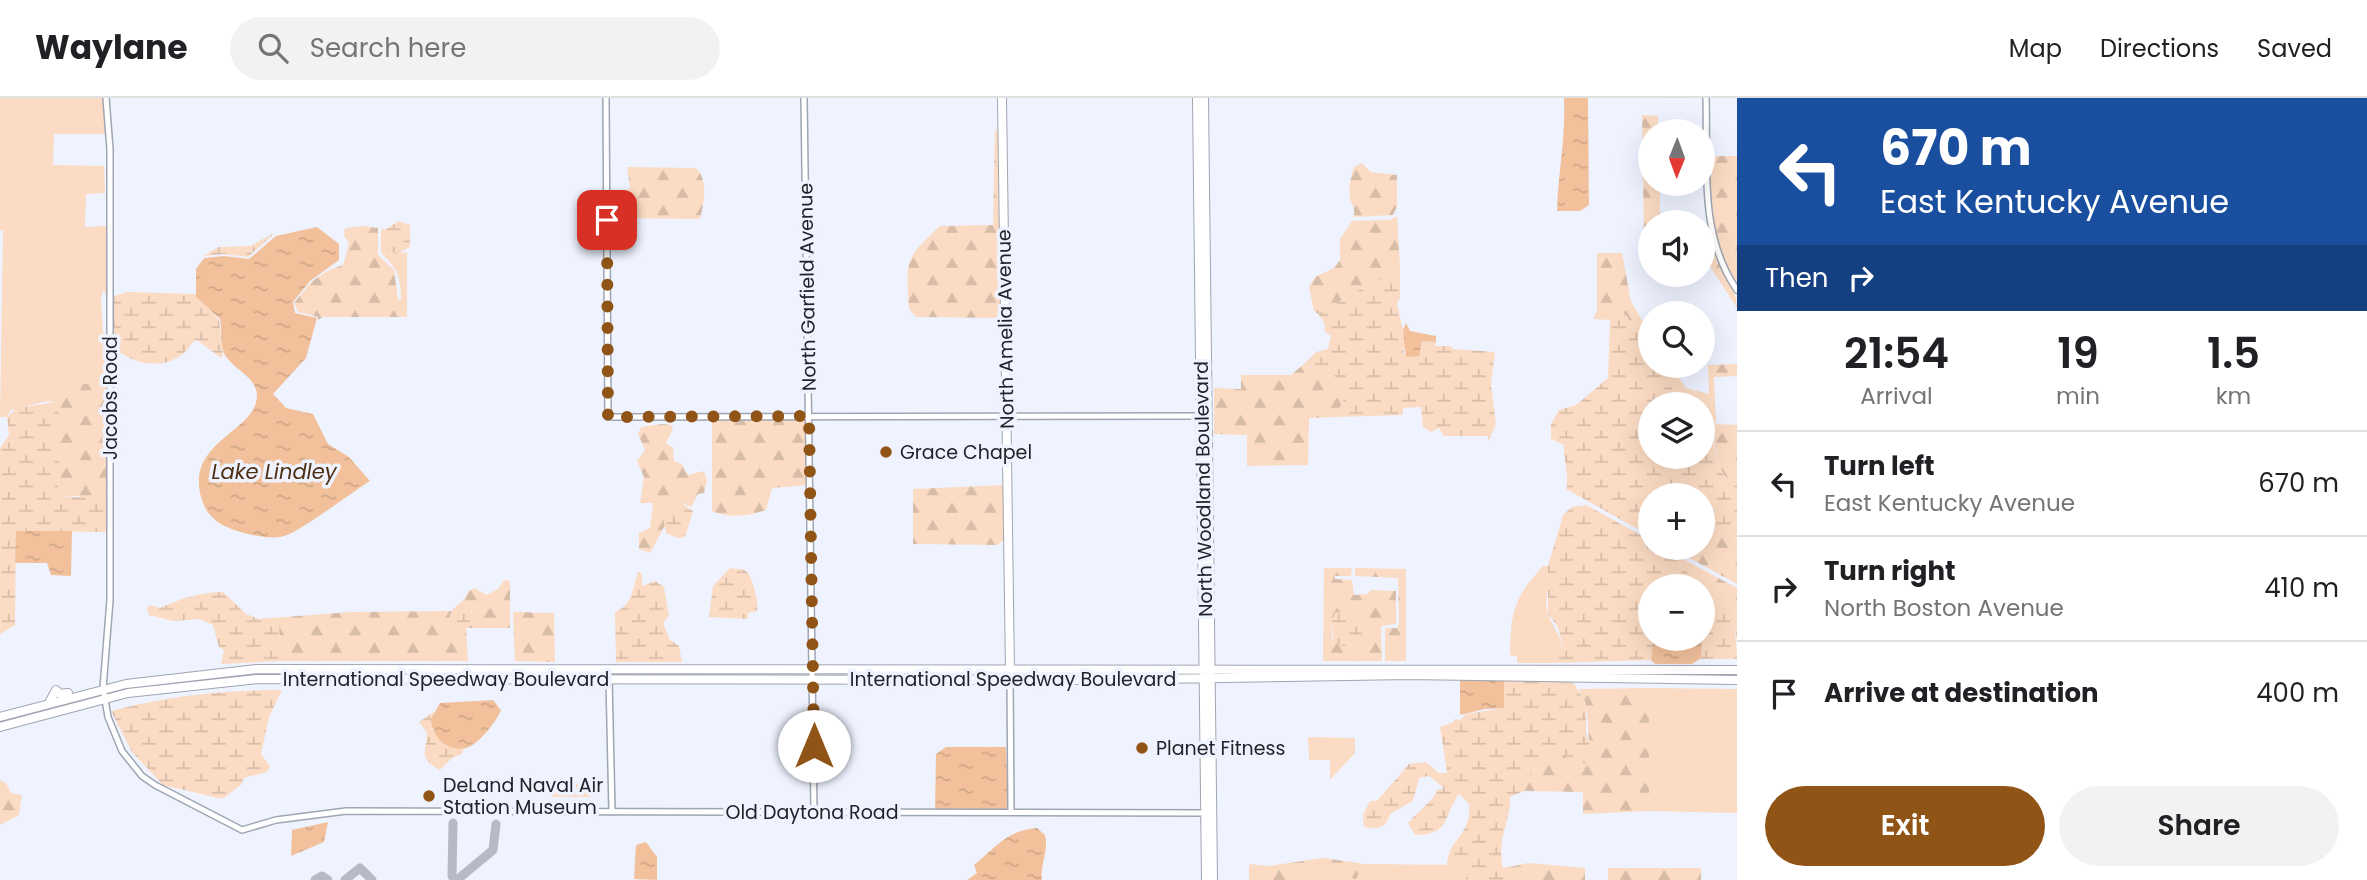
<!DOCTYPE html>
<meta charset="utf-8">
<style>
:root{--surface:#fff;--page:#f2f2f2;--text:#202124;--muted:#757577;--line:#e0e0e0;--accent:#915417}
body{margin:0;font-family:Poppins,sans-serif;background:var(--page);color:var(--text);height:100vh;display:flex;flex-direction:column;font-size:26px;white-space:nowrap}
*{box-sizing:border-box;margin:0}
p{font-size:23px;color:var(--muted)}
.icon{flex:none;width:38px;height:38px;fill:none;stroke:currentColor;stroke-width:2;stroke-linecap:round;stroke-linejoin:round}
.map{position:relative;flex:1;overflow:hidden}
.drawer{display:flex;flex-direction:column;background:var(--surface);width:630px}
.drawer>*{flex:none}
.banner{background:#1a4fa0;color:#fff;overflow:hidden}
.needle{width:46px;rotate:181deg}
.controls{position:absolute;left:1638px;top:21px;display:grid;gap:14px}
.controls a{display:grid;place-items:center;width:77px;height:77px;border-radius:50%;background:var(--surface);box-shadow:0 7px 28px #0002;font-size:35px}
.pin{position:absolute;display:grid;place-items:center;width:60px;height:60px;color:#fff;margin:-30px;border-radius:14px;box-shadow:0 4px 10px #0006}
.me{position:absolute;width:77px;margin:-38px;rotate:0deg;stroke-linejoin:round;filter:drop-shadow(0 0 5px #0008)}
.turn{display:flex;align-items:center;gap:24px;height:147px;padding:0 28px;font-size:32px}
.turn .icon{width:91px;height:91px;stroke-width:2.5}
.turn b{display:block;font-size:49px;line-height:60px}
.then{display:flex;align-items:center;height:66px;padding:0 28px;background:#0003;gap:14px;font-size:26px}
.eta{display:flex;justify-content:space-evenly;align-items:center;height:119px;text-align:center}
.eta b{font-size:42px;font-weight:600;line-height:49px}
.cta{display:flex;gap:14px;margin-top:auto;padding:14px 28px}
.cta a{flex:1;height:80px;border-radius:42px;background:var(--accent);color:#fff;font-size:28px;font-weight:600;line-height:80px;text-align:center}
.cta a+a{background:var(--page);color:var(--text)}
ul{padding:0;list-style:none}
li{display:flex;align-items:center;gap:21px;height:105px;padding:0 28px;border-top:2px solid var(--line)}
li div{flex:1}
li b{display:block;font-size:26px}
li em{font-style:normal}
header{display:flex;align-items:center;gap:42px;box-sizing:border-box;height:98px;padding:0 35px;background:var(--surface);border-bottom:2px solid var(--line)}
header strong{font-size:33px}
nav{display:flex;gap:38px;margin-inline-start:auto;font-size:24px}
.search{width:490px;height:63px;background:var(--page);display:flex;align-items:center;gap:18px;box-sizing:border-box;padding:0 24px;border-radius:38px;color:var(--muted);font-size:26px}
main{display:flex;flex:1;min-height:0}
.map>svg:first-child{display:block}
.grass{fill:#fbdbc3}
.forest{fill:url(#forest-firs);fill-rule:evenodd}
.wetland{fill:url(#wetland-marsh)}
.water{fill:url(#water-ripples)}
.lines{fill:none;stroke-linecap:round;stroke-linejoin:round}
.taxiway{stroke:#b6bac4;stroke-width:9}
.minor-casing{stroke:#9fa5b2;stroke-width:8}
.major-casing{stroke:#9fa5b2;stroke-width:10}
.minor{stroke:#fff;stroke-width:5}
.major{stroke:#fff;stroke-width:8}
.route{stroke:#915417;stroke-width:12;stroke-dasharray:0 21.6}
.poi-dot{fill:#915417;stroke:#eef3ff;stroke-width:2.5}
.labels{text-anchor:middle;stroke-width:7;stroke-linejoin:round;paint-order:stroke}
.street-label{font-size:19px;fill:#212328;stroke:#eef3ff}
.poi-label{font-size:19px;fill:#212328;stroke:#eef3ff;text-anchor:start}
.water-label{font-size:21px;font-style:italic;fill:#4f2f12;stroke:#eef3ff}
</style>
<header>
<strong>Waylane</strong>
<div class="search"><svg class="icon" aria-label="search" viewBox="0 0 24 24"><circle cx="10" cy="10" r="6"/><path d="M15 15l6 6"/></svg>Search here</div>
<nav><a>Map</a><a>Directions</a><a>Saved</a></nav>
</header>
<main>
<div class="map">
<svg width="1737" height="782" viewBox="0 0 1737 782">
<defs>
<pattern id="forest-firs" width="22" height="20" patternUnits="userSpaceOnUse" patternTransform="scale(1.75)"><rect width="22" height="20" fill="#fbdbc3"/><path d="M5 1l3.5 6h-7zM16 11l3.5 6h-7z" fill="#d7bca8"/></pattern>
<pattern id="wetland-marsh" width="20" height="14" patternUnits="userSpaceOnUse" patternTransform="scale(1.75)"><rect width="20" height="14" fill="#fbdbc3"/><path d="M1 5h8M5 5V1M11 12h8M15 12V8" fill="none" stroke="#d7bca8"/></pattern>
<pattern id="water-ripples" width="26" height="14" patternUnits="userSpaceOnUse" patternTransform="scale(1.75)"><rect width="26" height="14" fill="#f2c19c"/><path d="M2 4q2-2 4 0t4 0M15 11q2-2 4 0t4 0" fill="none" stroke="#cfa686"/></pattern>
</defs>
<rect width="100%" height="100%" fill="#eef3ff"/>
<path class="grass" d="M0,0H104L107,36H54L53,67L104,68L105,95L86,96L85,129L107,128V198L103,192L101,201L103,235L108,240V284L83,286L63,299L11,312L7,319H0L3,132L0,133Z
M1543,468H1548C1552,481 1544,497 1547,512C1550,527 1562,536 1563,553L1553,565H1517V558L1510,557C1511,514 1513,501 1543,468Z
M1649,590L1737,591V715L1649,713Z
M1308,639L1355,640V655L1330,682V662H1309Z
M551,686H591V699H551Z
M1362,766L1466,767V782H1305L1308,774L1328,771L1341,778Z"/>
<path class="forest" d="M1642,17L1658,18V33H1650V86H1660V124H1650V141H1644V138Z
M995,30L1001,38L1003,196L998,220L916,219L909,211C906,161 904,162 940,128L993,127Z
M1709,58H1737V189C1712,148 1710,105 1709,58Z
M1362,65L1371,74L1397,77V109L1393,117L1354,119C1355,110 1352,108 1350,100C1348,92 1351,77 1354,69Z
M627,69L696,70C709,83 704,105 700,121L614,120L610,102L617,104L630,89Z
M1397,118L1400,168L1318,216L1314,213L1309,189L1315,179L1334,170L1340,162V141L1352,123L1390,122Z
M363,128L378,130V157L394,172L398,202L401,201C401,179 397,170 381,155V131H386V139L402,155L407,154V219H323L318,222V219L298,214L294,205L311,184L327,173L343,167L349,145L344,138L345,130Z
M1712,146C1719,168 1737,187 1737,210L1709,167L1703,149Z
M1597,155H1622L1631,204L1650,235V245L1631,228L1627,218L1613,216L1610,222L1593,221L1597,213Z
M1305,265L1315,272L1329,271C1348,296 1351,290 1335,319L1309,320L1308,367L1247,368V337L1214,336V290L1241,291V277H1291Z
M1737,266V278L1714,279L1716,326L1737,327V387C1713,378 1716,342 1710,321C1707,313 1703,315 1703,306C1680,306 1667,290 1662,268H1670L1686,290L1709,296L1708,267Z
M108,284V383L97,406L91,407L79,398H61L58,392L60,352L52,332L57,304H46L83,286Z
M807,321L808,387L772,390L766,412C748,418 730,421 712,413V322Z
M662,326L671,327L673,331L666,345L673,350L674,363L682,366L688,377L704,373L707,382L704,395L698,396L691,409L678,403L650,455L639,451V435L650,430L653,405H640L644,379L637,363L645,352L638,336L641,329Z
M1004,387L1005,441L997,447L913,446V391Z
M1703,430L1737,432V486L1671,450H1703Z
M1670,454L1737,490V543C1734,519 1720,507 1703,492V488L1696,487Z
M1324,470H1352L1351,478H1335V481L1352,482L1354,497L1368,496L1370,492L1396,493V526L1381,528L1382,563H1323ZM1336,514L1360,548H1343L1332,541L1331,523Z
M1355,470L1406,471V563H1385V530H1397L1399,526L1398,480L1355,478Z
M504,482L510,483V530H466L468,563H278L284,554L280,551L279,528L257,521L351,514L452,513L448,524L465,530L473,513L463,503L469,493L475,490L486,497L498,491Z
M513,514L554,515L555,564L515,563Z
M1649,590V713L1583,716V694L1524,693V683L1552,658L1564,655L1570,665L1590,666C1591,662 1587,613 1586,607C1585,601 1580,597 1579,591Z
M0,682L6,685L11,695L22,697L19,717L0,727Z
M1323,760L1359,765L1363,767L1356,781C1338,778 1327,770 1308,774L1305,782H1249V766L1269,768Z
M1528,765L1585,770V782H1521Z
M1608,770H1701V782H1608Z"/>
<path class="wetland" d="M399,123L410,127V149L396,156L385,149L386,131Z
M276,134L248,159L224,156L203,158L219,149L250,148Z
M1400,168V200L1397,205L1406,247L1403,256L1419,250L1422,243L1436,244L1435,248H1451L1453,251L1495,254L1491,286L1496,326L1488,344V338H1444L1439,330L1431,334L1423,329L1421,309L1403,310V317L1335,319C1351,290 1348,296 1329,271L1315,272L1305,265L1316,254L1328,251L1331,238L1325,234L1324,224L1318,216Z
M127,194L195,196L219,222L223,257L221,260L197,242C189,245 191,249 185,254C163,274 131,266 112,248V199Z
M1621,214L1627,218L1631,228L1650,245V268H1662C1665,283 1675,297 1687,306H1650V359H1703V312L1706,313C1716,335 1711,378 1737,387V432L1703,430V397H1650V438L1566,391C1570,381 1563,360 1564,347L1551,341V326L1559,312L1576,307L1608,280L1610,222L1613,216Z
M57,304L59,315L52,332L60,352L58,392L63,398L87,400L92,406L97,405L108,383V434L16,433L15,527L0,536V350L9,337L7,319L17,310Z
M678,403L693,413L685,439L677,440L666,435L664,424Z
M1586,407L1650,442V450C1676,450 1683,470 1697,488H1650V541H1653L1651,562L1553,565L1563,549L1558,529L1548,516V468L1563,417L1572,409Z
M730,470C736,471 743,470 747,474C753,481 759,504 757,513L748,515V521L709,519L713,488Z
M638,474L642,476V488L655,483L664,489L669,518L663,525L670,542L679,548L682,564H616L615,514C634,506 632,490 638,474Z
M1703,492C1730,515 1737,525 1737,561H1701Z
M223,494L246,516L279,528L280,551L284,554L278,563L221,566L224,552L219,549L213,527L200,521L173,523L149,517L147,510L151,507L160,510C182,500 198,495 223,494Z
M462,503L471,508L472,520L466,530L454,531L448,524L453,511Z
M1336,514C1354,518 1365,529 1360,548H1343L1334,544L1331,523Z
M1504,581L1574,585L1586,606V633L1592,657L1590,666L1570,665L1563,655L1552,658L1524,683V693L1510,699C1511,725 1496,739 1503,770L1528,765L1521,782H1466V767H1447C1448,740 1472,738 1469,706L1459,696C1442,721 1450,737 1415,737L1408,725C1416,714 1433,704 1437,692L1444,690L1429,678L1419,680L1413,703L1390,716C1386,730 1379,732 1364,729L1363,717L1370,703H1377L1409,666L1426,664L1439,675H1447L1440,629L1454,624V621L1460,622L1466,616L1504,610Z
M282,592L269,619L261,656L270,668L267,674L244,680L241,687L222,701L163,687L132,654L111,613C166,598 224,592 282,592Z
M435,613C423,637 445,647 464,650L462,656L452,660L440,672C418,660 426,655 427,635L419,624Z"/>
<path class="water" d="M1564,0H1588L1589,107L1580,113H1557C1558,75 1566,38 1564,0Z
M317,129L339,146V162L310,183L293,204L295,215L317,220L306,260L273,296L286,310L313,316L328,346L349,359L370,383C352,394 300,434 284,438C271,442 250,437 237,433C217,426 207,419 201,399C186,343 256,334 257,298C257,279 234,272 225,257C220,249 222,231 220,221L196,199V171L204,160L224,158L249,161L276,138Z
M1406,225L1410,233L1436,238V244L1422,243L1419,258L1406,259L1403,232Z
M16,433H72L71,478L51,477L47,465H15Z
M1653,541H1702L1701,560L1692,566H1655L1651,562Z
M1460,580L1504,581V610L1485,611L1460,617Z
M493,602L501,612C498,622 479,645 469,649C450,656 431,640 431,621L440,605Z
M946,649H1006L1008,708L1005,712L935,713L936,656Z
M328,724L324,744L291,758L292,732Z
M1037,730L1045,737C1049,752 1040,766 1042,782H967L977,775L974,767C995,750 1007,732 1037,730Z
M646,744L657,759V782L634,781L636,747Z"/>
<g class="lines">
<path class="taxiway" d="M453,725L452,778L455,782
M315,782L322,778L328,782
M345,782L360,770L372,782
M457,782L493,752L496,726"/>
<defs>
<path id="minor" d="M106,0L110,51V502L103,590L108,619L122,653L142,678L155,687L242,732L276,722L346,713L1205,715
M606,0L608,319L1203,318
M804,0L814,714
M1706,0C1708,65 1698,136 1737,192
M609,581L612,714
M1010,581L1011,714"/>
<path id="major" d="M1002,0L1010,575
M1197,0L1206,782
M1204,0L1213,782
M50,603L56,592L60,596L68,595
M0,619L126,586L257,571L1737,572
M0,629L128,595L257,581L1092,582L1409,577L1737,582"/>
</defs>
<use href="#minor" class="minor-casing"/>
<use href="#major" class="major-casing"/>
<use href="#minor" class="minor"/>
<use href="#major" class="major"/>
</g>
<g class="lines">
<path class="route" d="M607,122L608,319L809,318L814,648"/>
</g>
<g class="poi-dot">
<circle cx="886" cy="354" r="7"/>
<circle cx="1142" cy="650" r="7"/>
<circle cx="429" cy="698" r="7"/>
</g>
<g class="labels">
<g class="street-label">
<text transform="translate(807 189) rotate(-91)" y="7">North Garfield Avenue</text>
<text transform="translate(1005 231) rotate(-91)" y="7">North Amelia Avenue</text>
<text transform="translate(110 300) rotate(-90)" y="7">Jacobs Road</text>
<text transform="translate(1203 391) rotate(-91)" y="7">North Woodland Boulevard</text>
<text x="446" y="588">International Speedway Boulevard</text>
<text x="1013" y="588">International Speedway Boulevard</text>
<text x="812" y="721">Old Daytona Road</text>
</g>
<g class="poi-label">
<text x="900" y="361">Grace Chapel</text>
<text x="1156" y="657">Planet Fitness</text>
<text x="443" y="694">DeLand Naval Air<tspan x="443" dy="22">Station Museum</tspan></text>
</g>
<g class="water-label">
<text x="274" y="381">Lake Lindley</text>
</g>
</g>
</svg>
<div class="controls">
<a><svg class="needle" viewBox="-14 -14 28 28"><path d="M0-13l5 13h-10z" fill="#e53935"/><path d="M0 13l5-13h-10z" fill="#757577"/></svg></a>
<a><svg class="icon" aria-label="sound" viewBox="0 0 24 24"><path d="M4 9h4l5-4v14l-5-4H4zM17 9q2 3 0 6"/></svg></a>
<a><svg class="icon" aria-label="search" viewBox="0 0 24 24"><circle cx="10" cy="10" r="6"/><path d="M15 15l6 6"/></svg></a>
<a><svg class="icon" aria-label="layers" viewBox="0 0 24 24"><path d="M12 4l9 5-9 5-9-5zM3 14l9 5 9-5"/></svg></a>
<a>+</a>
<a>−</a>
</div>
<div class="pin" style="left:607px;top:122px;background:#d93025"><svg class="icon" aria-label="arrive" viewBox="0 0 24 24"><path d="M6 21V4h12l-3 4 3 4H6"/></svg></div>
<svg class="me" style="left:814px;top:648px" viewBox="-20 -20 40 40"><circle r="19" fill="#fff"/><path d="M0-13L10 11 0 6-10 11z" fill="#915417"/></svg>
</div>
<section class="drawer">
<div class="banner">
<div class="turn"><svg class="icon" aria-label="left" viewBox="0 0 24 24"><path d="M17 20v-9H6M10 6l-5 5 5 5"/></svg><div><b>670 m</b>East Kentucky Avenue</div></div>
<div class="then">Then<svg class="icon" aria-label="right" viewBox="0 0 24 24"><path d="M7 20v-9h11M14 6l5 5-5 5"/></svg></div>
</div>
<div class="eta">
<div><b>21:54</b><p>Arrival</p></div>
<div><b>19</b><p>min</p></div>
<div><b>1.5</b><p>km</p></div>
</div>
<ul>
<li><svg class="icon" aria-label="left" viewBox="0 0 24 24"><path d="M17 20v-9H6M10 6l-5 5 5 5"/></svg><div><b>Turn left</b><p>East Kentucky Avenue</p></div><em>670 m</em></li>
<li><svg class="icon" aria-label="right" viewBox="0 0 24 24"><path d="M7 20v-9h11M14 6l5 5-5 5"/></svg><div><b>Turn right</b><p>North Boston Avenue</p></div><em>410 m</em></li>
<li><svg class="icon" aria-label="arrive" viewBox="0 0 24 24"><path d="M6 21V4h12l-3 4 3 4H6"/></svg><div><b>Arrive at destination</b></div><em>400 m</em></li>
</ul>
<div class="cta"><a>Exit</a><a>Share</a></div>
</section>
</main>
